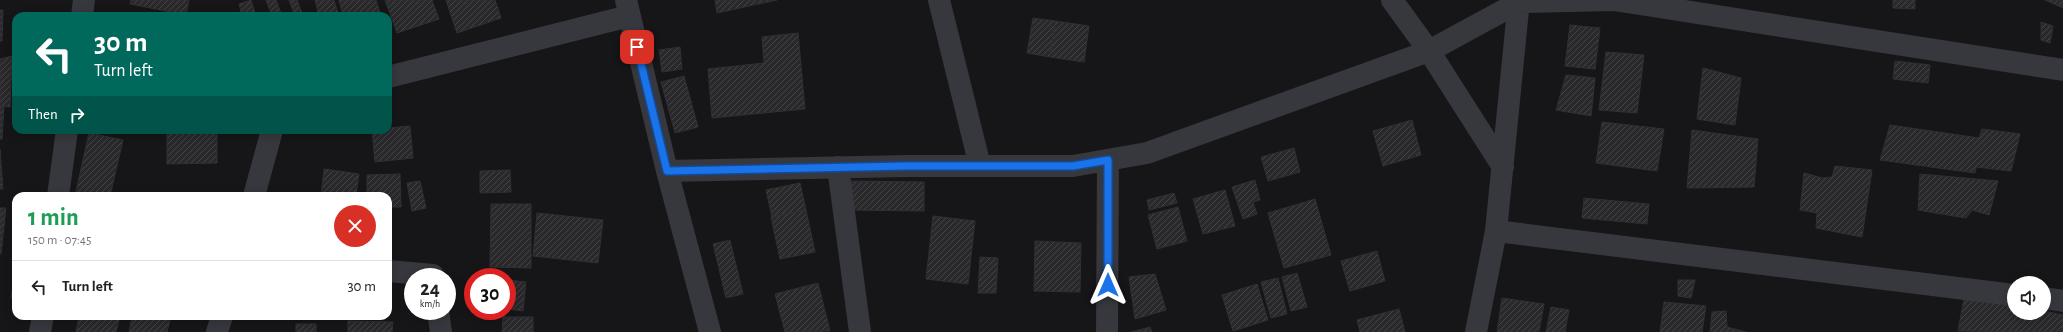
<!DOCTYPE html>
<meta charset="utf-8">
<style>
:root{--surface:#fff;--page:#f2f2f2;--text:#222;--muted:#767676;--line:#e0e0e0}
body{margin:0;font-family:"Alegreya Sans",sans-serif;background:var(--page);color:var(--text);height:100vh;display:flex;flex-direction:column;font-size:15px;white-space:nowrap}
*{box-sizing:border-box;margin:0}
p{font-size:13px;color:var(--muted)}
.icon{flex:none;width:22px;height:22px;fill:none;stroke:currentColor;stroke-width:2;stroke-linecap:round;stroke-linejoin:round}
.map{position:relative;flex:1;overflow:hidden}
.sheet{position:absolute;left:12px;top:192px;width:380px;height:128px;display:flex;flex-direction:column;background:var(--surface);border-radius:12px;box-shadow:0 2px 10px #0003}
.sheet>*{flex:none}
.hud{position:absolute;left:12px;top:12px;width:380px;height:122px;border-radius:12px;box-shadow:0 2px 10px #0003;background:#00695c;color:#fff;overflow:hidden}
.buttons{position:absolute;left:2007px;top:276px;display:grid;gap:8px}
.buttons a{display:grid;place-items:center;width:44px;height:44px;border-radius:50%;background:var(--surface);box-shadow:0 2px 10px #0003;font-size:20px}
.speed{position:absolute;left:404px;top:268px;display:flex;gap:8px;font-size:20px;font-weight:700;text-align:center}
.speed>*{display:grid;place-content:center;width:52px;height:52px;border-radius:50%;background:var(--surface);box-shadow:0 2px 10px #0003;line-height:1}
.speed small{font-size:10px;font-weight:400}
.speed .limit{border:6px solid #d22;background:#fff;color:#111}
.pin{position:absolute;display:grid;place-items:center;width:34px;height:34px;color:#fff;margin:-17px;border-radius:8px;box-shadow:0 2px 6px #0006}
.me{position:absolute;width:44px;margin:-22px;rotate:0deg;stroke-linejoin:round;filter:drop-shadow(0 0 3px #0008)}
.turn{display:flex;align-items:center;gap:14px;height:84px;padding:0 16px;font-size:18px}
.turn .icon{width:52px;height:52px;stroke-width:2.5}
.turn b{display:block;font-size:28px;line-height:34px}
.then{display:flex;align-items:center;height:38px;padding:0 16px;background:#0003;gap:8px;font-size:15px}
.round{display:grid;place-items:center;flex:none;width:42px;height:42px;border-radius:21px;background:var(--page)}
.summary{display:flex;align-items:center;justify-content:space-between;height:68px;padding:0 16px}
h1{font-size:24px;font-weight:600;line-height:30px;color:#1e9e55}
ul{padding:0;list-style:none}
li{display:flex;align-items:center;gap:12px;height:52px;padding:0 16px;border-top:1px solid var(--line)}
li div{flex:1}
li b{display:block;font-size:15px}
li em{font-style:normal}
.map>svg:first-child{display:block}
.building{fill:url(#building-hatch);stroke:#303034}
.lines{fill:none;stroke-linecap:round;stroke-linejoin:round}
.minor{stroke:#37383d;stroke-width:22}
.route-casing{stroke:#114b97;stroke-width:10}
.route{stroke:#1a73e8;stroke-width:7}
</style>
<div class="map">
<svg width="2063" height="332" viewBox="0 0 2063 332">
<defs>
<pattern id="building-hatch" width="6" height="6" patternUnits="userSpaceOnUse"><rect width="6" height="6" fill="#29292c"/><path d="M-1 1l2-2M0 6l6-6M5 7l2-2" fill="none" stroke="#454548"/></pattern>
</defs>
<rect width="100%" height="100%" fill="#161618"/>
<path class="building" d="M131,0H189L186,15L130,4Z
M251,0L256,16H242L239,4Z
M266,0H276L282,16H272Z
M289,0H297L303,16H295Z
M315,0H334L339,16H319Z
M339,0H376L381,16H343Z
M385,0H432L439,19L397,33Z
M446,0H495L501,18L457,33Z
M715,0H777L717,13Z
M1893,0H1915V9L1893,8Z
M2045,0H2063V8Z
M0,10H3L2,41H0Z
M1033,18L1055,21L1050,57L1027,53Z
M1055,21L1089,26L1084,62L1050,57Z
M2041,22L2053,26L2050,43L2041,40Z
M1570,25L1600,28L1595,69L1565,66Z
M798,33L805,109L712,118L708,69L764,63L762,37Z
M680,47L682,69L662,72L659,50Z
M1606,52L1644,55L1637,113L1599,110Z
M12,56L10,107L0,106V59Z
M1895,61L1930,65L1928,83L1893,79Z
M1703,68L1741,78L1735,125L1697,119Z
M1566,75L1595,78L1591,116L1556,110Z
M684,76L698,127L675,133L661,82Z
M0,106H4L2,139H0Z
M1412,120L1421,155L1383,166L1373,131Z
M1602,122L1664,129L1657,171L1596,163Z
M1890,125L1979,138L1982,129L2020,134L2011,171L1976,167L1975,173L1880,160Z
M410,126L413,158L375,162L372,130H388V128Z
M167,130H217V163L167,164Z
M1692,130L1758,139L1754,187L1687,188Z
M89,133L123,140L110,196H75Z
M1294,148L1300,172L1268,181L1261,157Z
M0,149L3,189H0Z
M1835,166L1872,170L1862,237L1816,228L1817,213L1800,210L1804,173L1822,178L1832,177Z
M324,169L359,174L356,196H321Z
M510,170L511,192L480,193V171Z
M400,174L401,207H388V196H367V175Z
M1920,174L1998,181L1989,215L1972,210L1966,218L1918,210Z
M1255,180L1260,200L1253,202L1257,214L1243,219L1232,187Z
M420,181L426,208L412,211L407,183Z
M851,181L924,182V211L850,210Z
M800,183L806,210L772,217L766,190Z
M1225,190L1235,226L1203,234L1193,199Z
M1174,193L1177,203L1149,210L1147,200Z
M1584,198L1649,204L1647,224L1582,218Z
M1315,199L1331,255L1284,268L1268,213Z
M491,204H531V268L490,267Z
M1178,207L1187,241L1157,249L1148,215Z
M0,208H6L1,254H0Z
M806,210L815,252L780,259L771,217Z
M537,213L603,220L598,263L533,256Z
M933,216L975,221L968,284L926,279Z
M730,240L743,294L726,298L713,244Z
M1035,241L1081,243L1080,292L1034,291Z
M1377,251L1385,281L1350,291L1341,261Z
M980,257L998,258L996,293H978Z
M16,269V299L11,298Z
M1297,273L1307,307L1291,311L1282,277Z
M1155,274L1166,310L1135,319L1129,277Z
M1278,278L1287,314L1271,318L1261,282Z
M507,280L526,282L523,311L507,309Z
M1678,280H1695L1691,298L1678,296Z
M818,283L830,331L785,332L775,294Z
M1257,284L1268,320L1233,331L1222,295Z
M1965,293L2014,304V313H2044V311L2063,315V332L1958,331Z
M1502,298L1544,304L1539,332H1497Z
M1664,302L1706,306L1702,332H1660Z
M1551,307L1569,310L1565,332H1546Z
M1399,309L1405,332H1360L1357,320Z
M1726,311L1727,327L1746,332H1710L1712,312Z
M79,316H120L116,332H76Z
M132,316H171L167,332H129Z
M503,317H533V332H502Z
M348,321L393,322L392,332H348Z
M296,324H316V332H296Z
M1150,327L1152,332H1131Z"/>
<g class="lines">
<path class="minor" d="M626,0L667,171L710,332
M939,0L980,166
M1392,0L1429,51L1503,167
M82,16L84,0
M388,77L629,16
M838,167L860,332
M667,171L906,166H1073L1147,153L1429,51L1519,2L1614,0L2063,70
M58,196L67,130
M254,196L272,130
M1496,231L2014,295
M388,271L433,275V277
M2044,298L2063,301
M438,311L441,332
M40,332L43,316
M217,332L222,316
M1107,332L1108,160
M1476,332L1496,231L1519,0"/>
</g>
<g class="lines">
<defs>
<path id="route" d="M637,47L667,171L906,166H1073L1108,160V285"/>
</defs>
<use href="#route" class="route-casing"/>
<use href="#route" class="route"/>
</g>
</svg>
<div class="buttons">
<a><svg class="icon" aria-label="sound" viewBox="0 0 24 24"><path d="M4 9h4l5-4v14l-5-4H4zM17 9q2 3 0 6"/></svg></a>
</div>
<div class="speed"><div>24<small>km/h</small></div><div class="limit">30</div></div>
<div class="pin" style="left:637px;top:47px;background:#d93025"><svg class="icon" aria-label="arrive" viewBox="0 0 24 24"><path d="M6 21V4h12l-3 4 3 4H6"/></svg></div>
<svg class="me" style="left:1108px;top:285px" viewBox="-20 -20 40 40"><path d="M0-17L14 15 0 8-14 15z" fill="#1a73e8" stroke="#fff" stroke-width="4"/></svg>
<div class="hud">
<div class="turn"><svg class="icon" aria-label="left" viewBox="0 0 24 24"><path d="M17 20v-9H6M10 6l-5 5 5 5"/></svg><div><b>30 m</b>Turn left</div></div>
<div class="then">Then<svg class="icon" aria-label="right" viewBox="0 0 24 24"><path d="M7 20v-9h11M14 6l5 5-5 5"/></svg></div>
</div>
<section class="sheet">
<div class="summary"><div><h1>1 min</h1><p>150 m · 07:45</p></div><a class="round" style="background:#d93025;color:#fff"><svg class="icon" aria-label="close" viewBox="0 0 24 24"><path d="M6 6l12 12M18 6L6 18"/></svg></a></div>
<ul>
<li><svg class="icon" aria-label="left" viewBox="0 0 24 24"><path d="M17 20v-9H6M10 6l-5 5 5 5"/></svg><div><b>Turn left</b></div><em>30 m</em></li>
</ul>
</section>
</div>
